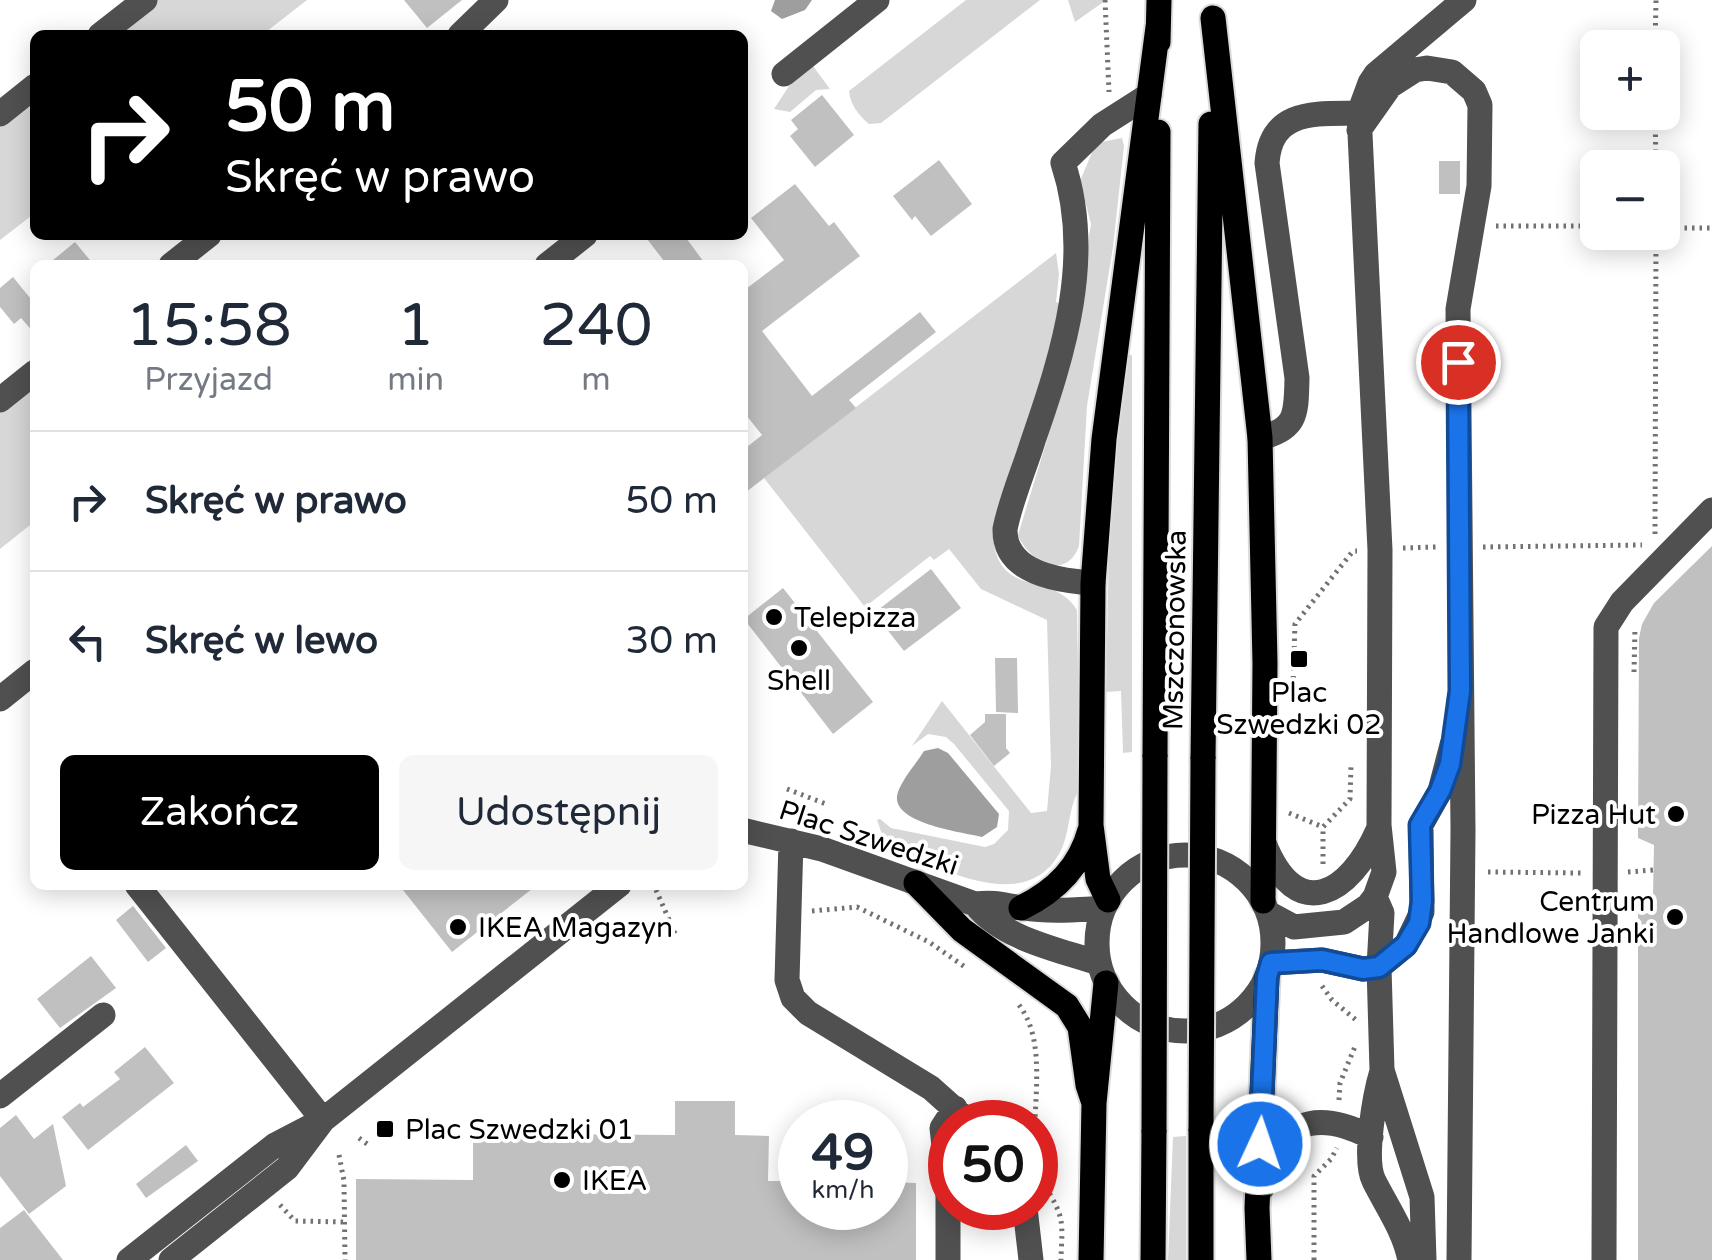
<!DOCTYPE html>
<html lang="pl">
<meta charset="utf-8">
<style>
:root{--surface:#fff;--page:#f6f6f7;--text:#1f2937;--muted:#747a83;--line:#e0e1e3;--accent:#000}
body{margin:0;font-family:"Varela Round",sans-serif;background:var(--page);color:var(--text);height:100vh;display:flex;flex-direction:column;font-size:38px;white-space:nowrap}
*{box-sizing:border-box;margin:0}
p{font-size:32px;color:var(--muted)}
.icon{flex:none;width:55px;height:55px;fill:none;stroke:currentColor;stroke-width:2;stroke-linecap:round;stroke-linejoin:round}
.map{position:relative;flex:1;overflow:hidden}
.panel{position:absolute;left:30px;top:260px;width:718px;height:630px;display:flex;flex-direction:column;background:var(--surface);border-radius:15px;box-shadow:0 5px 25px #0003}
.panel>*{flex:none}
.guide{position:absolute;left:30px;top:30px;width:718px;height:210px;border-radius:15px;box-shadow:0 5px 25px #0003;background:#000;color:#fff;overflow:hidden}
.tools{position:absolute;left:1580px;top:30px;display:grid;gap:20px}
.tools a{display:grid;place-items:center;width:100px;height:100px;border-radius:15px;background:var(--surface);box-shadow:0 5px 25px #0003;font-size:50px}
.speed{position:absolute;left:778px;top:1100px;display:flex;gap:20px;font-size:50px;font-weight:700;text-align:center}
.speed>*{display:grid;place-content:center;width:130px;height:130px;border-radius:50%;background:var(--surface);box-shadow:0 5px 25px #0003;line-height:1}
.speed small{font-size:25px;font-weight:400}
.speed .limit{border:15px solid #d22;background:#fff;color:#111}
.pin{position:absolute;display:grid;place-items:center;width:85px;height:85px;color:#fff;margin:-42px;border:5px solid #fff;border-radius:50%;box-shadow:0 2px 10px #0007}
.me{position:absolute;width:110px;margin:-55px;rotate:3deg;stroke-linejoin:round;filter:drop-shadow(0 0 8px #0008)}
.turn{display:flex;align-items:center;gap:35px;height:210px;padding:0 30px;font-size:45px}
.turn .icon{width:130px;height:130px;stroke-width:2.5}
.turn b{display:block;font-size:70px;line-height:85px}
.eta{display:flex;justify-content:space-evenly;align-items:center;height:170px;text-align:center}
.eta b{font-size:60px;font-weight:600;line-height:70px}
.primary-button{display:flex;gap:20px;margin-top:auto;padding:20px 30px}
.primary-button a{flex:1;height:115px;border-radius:15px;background:var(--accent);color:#fff;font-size:40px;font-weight:600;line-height:115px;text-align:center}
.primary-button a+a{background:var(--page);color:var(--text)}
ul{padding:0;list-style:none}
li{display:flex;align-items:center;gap:30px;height:140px;padding:0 30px;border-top:2px solid var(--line)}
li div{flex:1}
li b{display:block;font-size:38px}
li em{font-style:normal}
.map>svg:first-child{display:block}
.green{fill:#d7d7d7}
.water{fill:#9e9e9e}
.building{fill:#c0c0c0}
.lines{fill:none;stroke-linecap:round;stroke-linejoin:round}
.major-casing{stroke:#dbdbdb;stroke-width:29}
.path{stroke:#727272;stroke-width:5;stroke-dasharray:2.5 5;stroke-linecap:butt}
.minor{stroke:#505050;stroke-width:25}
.major{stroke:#000;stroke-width:25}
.major-bridge-casing{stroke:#dbdbdb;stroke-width:29;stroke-linecap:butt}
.major-bridge{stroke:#000;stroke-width:25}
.route-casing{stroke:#114b97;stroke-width:25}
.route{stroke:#1a73e8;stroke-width:18}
.poi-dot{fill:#000;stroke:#fff;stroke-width:4}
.labels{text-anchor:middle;stroke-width:8;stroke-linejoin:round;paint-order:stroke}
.poi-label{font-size:28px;fill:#000;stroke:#fff;text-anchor:start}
.street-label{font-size:28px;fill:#000;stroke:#fff}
</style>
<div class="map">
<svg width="1712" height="1260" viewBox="0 0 1712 1260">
<rect width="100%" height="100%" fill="#fff"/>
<path class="green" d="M151,0H307L262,35H107Z
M966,0H1040L881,123L869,124C859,116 850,104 849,91Z
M1068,0H1102V3L1075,22Z
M813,66L830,89L816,90L790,112L774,109L789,86Z
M35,92V213L0,240V119Z
M1122,138L1124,146L1113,247L1087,406L1079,546C1066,582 1028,561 1018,535L1054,417L1084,268L1091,224L1080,181L1096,143Z
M1056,253L1059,274L1056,302L1059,303L1049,357L993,530C994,602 1053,569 1077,610L1080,788C1067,809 1071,833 1059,854C1024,915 942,868 895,850L884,840L877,820L880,819L891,828L985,847L994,844L1008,830L1009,811L954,744L946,737L928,734L912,746L942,701L1031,813L1047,811L1051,766L1047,620L981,589L949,549L934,560L930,556L865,607L764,478Z
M1132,355V752L1123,753L1121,691L1106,692L1111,447L1123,356Z
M35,383V521L0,549V410Z
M1186,1136V1260H1168L1173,1137Z"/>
<path class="water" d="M775,0H812L805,10L782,19L771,11Z
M938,748L948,753L999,814L997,827L982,837C962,832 887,823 898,792C903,778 916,764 924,751Z"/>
<path class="building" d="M404,0H462L427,28Z
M822,95L854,135L815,167L790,136L798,129L791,120Z
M939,160L972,204L931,236L915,216L912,220L893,196Z
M1439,161H1460V194H1439Z
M795,184L829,226L834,222L860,256L762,331L812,396L920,312L936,332L849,400L856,408L742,495V451L762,435L742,410V292L784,260L751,218Z
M644,235H684L706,265H667Z
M75,242L94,265H47Z
M13,277L35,304V334L21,318L14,324L0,307V288Z
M1712,546V1260H1638V901L1653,895L1654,845L1638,838L1639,638L1642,624L1654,603Z
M931,569L961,608L904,651L874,613Z
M783,588L873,702L833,734L744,619Z
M995,658H1017L1018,713L996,712Z
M985,714H1006V748L1010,753L994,766L970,735L985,722Z
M399,885H537L452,952Z
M133,906L166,948L148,962L116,920Z
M91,956L116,988L60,1028L37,999Z
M145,1047L174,1083L88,1150L62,1117L80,1103L83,1107L120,1079L114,1072Z
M675,1101H735V1135L769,1136L768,1181H800V1208H885V1182L916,1183V1260H356V1179L473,1180V1134H507V1130L530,1134L675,1135Z
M16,1115L34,1139L53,1124L66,1186L29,1214L0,1176V1128Z
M186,1145L198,1161L146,1198L136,1184Z
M24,1210L63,1260H0V1228Z"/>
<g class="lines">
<defs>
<path id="major" d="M1213,18L1260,438L1265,663L1263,901
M1158,42L1159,0
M1155,757L1158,132
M1203,759L1211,124
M916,883L962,930L1067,1006L1080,1027L1088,1085L1094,1103
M1108,900L1098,879L1091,825L1093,583L1104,439L1158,27
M1021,908C1056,891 1080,867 1090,830
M1201,1129V1260
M1091,1260L1094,1103L1106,983
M1153,1260L1154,1130
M1259,1260L1257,1208L1267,977"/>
</defs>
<use href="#major" class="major-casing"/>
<path class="path" d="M1105,0L1109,92
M1655,48L1656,0
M1655,112L1656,168
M1496,226H1598
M1662,228H1712
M1655,534L1656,232
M1483,547L1642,545
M1403,548L1437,547
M1634,672L1635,628
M1293,686L1295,624L1353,551H1357
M787,789L826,804
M1289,813L1323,827
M1323,864V827L1350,799L1351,766
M1488,872L1582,873
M1628,872L1653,870
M656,890L677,938
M812,911L857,907L929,942L965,967
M609,926L671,925
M1322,986L1332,1000L1356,1020
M1019,1005C1051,1047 1028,1116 1037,1164C1040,1184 1058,1201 1061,1221C1063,1233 1061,1248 1061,1260
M1339,1100L1340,1083L1356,1044
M359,1138L370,1146
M339,1155L344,1181L345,1260
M280,1205L295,1221L345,1222
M1314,1260V1176L1331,1159L1337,1148"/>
<path class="minor" d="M100,35L145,0
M460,35L496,0
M784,74L877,0
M0,114L35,86
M1359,130L1390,86L1415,70L1427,68L1452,72L1474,91L1480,105L1479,186L1458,309L1463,830L1459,1260
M171,265L209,235
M547,265L585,235
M0,400L35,372
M1260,438C1298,429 1296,413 1297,378L1267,163C1271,108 1317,114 1359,113
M1093,583C1059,581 1004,573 1005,529C1011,499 1024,470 1033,441C1064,352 1094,256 1063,163L1102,125L1149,95
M0,699L35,671
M742,830L822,849L975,904C997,902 1002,905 1023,908C1049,912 1077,910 1104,908
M791,841L787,980L793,998L808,1013L931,1088L969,1122
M1264,843C1297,926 1350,894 1378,830
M1097 943a88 88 0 1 1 176 0a88 88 0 1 1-176 0Z
M137,885L323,1120
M1375,897L1382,913L1379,967L1382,1070L1422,1197L1424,1260
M975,904C1003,939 1057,949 1098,963
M1268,913L1294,927L1344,922L1368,906L1375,897L1384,872L1379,825L1380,550L1359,113L1370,83L1376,74L1464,0
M1271,963L1322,960L1363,969L1379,967L1406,945L1422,912L1421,825L1440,791L1452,745
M1382,1071C1375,1094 1363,1160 1374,1181C1387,1207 1404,1230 1410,1260
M0,1096L103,1015
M1262,1188C1276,1123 1312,1107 1371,1137
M1025,1208L1031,1260
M129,1260L275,1145L323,1120L619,885
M171,1260L287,1168L323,1120
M948,1260V1181L942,1128L955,1108
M1604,1260L1606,627L1622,602L1712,510"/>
<use href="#major" class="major"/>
<defs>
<path id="major-bridge" d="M1201,1129L1203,759
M1154,1130L1155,757"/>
</defs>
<use href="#major-bridge" class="major-bridge-casing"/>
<use href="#major-bridge" class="major-bridge"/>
</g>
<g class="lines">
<defs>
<path id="route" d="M1260,1144L1267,977L1271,963L1322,960L1363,969L1379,967L1406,945L1419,923L1422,901L1420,825L1440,791L1450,764L1460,691L1458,362"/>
</defs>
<use href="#route" class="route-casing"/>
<use href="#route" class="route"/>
</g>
<g class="poi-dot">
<circle cx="774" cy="617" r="10"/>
<circle cx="799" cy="648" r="10"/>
<rect x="1289" y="649" width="20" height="20" rx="5"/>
<circle cx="1676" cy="814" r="10"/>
<circle cx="1675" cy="917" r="10"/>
<circle cx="458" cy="927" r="10"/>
<rect x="375" y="1119" width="20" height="20" rx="5"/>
<circle cx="562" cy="1180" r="10"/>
</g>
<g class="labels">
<g class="poi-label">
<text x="794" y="627">Telepizza</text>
<text x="799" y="690" text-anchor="middle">Shell</text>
<text x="1299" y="702" text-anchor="middle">Plac<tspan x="1299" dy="32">Szwedzki 02</tspan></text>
<text x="1656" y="824" text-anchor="end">Pizza Hut</text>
<text x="1655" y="911" text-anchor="end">Centrum<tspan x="1655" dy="32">Handlowe Janki</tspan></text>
<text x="478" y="937">IKEA Magazyn</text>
<text x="405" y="1139">Plac Szwedzki 01</text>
<text x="582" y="1190">IKEA</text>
</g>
<g class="street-label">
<text transform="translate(1174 630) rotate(-89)" y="10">Mszczonowska</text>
<text transform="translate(869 837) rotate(18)" y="10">Plac Szwedzki</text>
</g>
</g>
</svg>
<div class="tools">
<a>+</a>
<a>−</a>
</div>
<div class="speed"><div>49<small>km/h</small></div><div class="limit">50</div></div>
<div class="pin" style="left:1458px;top:362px;background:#d93025"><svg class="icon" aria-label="arrive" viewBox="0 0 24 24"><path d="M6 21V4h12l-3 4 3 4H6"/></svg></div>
<svg class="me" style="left:1260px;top:1144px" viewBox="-20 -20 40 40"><circle r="17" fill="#1a73e8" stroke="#fff" stroke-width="3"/><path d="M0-11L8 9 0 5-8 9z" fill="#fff"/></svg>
<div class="guide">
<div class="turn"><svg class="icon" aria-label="right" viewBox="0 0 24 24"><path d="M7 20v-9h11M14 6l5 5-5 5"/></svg><div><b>50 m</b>Skręć w prawo</div></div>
</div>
<section class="panel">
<div class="eta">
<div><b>15:58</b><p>Przyjazd</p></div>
<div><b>1</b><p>min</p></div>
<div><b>240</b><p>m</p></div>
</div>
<ul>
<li><svg class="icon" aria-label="right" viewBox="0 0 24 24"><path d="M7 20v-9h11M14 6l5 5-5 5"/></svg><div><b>Skręć w prawo</b></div><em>50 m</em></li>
<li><svg class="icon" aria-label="left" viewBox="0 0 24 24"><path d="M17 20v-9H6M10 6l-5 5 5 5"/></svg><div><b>Skręć w lewo</b></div><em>30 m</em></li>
</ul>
<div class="primary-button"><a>Zakończ</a><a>Udostępnij</a></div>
</section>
</div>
